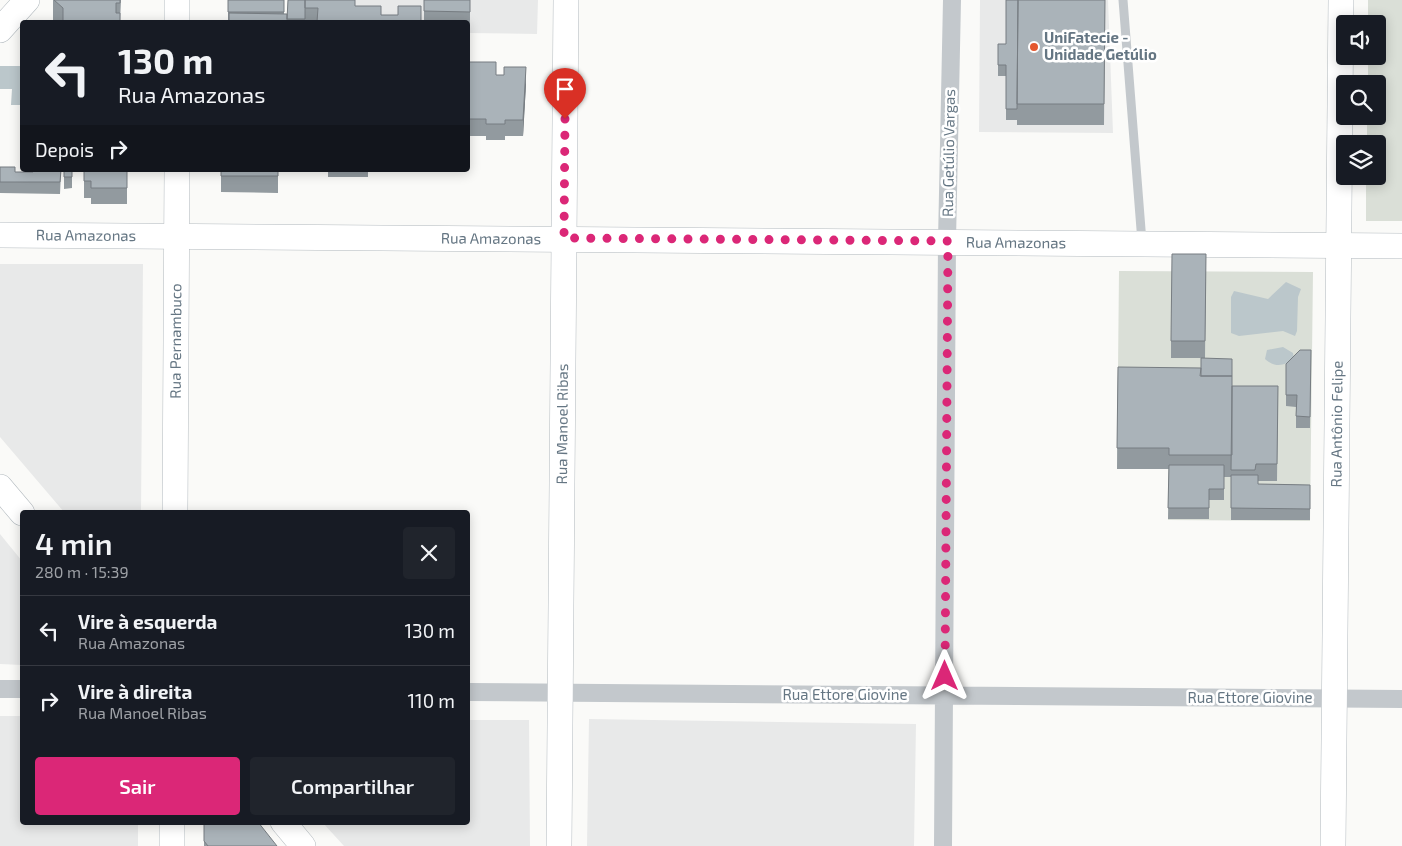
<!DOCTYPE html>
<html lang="pt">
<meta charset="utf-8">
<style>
:root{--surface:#171b24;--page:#20242c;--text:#f1f3f6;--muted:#9ea1a6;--line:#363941;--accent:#db2777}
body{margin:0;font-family:"Exo 2",sans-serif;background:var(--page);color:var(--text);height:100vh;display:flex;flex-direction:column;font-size:19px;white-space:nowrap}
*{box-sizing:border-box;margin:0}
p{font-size:16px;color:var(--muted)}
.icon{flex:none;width:28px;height:28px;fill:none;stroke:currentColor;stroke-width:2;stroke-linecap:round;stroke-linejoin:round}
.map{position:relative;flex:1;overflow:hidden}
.panel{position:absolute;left:20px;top:510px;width:450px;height:315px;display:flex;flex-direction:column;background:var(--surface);border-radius:5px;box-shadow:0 2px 12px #0003}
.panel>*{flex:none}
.top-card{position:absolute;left:20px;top:20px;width:450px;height:152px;border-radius:5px;box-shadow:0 2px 12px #0003;background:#171b24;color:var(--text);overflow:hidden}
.fabs{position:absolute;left:1336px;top:15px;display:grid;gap:10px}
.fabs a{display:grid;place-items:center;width:50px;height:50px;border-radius:5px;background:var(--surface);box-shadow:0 2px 12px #0003;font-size:25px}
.pin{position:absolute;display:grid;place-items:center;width:42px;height:42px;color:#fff;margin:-51px -21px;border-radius:50% 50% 50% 0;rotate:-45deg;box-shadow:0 0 5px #0007}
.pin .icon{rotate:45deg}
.me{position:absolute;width:55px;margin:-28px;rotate:0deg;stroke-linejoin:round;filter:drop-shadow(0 0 4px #0008)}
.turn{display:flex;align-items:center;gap:18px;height:105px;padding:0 15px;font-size:22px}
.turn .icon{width:65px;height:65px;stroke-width:2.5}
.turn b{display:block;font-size:35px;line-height:42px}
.then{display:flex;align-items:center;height:48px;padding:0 15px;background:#0003;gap:10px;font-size:19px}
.round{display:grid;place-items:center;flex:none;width:52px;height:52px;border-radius:5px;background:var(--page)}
.head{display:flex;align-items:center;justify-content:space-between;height:85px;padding:0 15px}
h1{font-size:30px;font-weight:600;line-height:38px}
.button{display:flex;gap:10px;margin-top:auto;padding:10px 15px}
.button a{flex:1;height:58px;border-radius:5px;background:var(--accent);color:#fff;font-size:20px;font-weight:600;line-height:58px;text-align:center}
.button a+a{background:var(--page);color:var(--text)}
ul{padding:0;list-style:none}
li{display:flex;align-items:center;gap:15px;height:70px;padding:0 15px;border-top:1px solid var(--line)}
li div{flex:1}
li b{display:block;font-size:19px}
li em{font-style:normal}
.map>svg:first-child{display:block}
.built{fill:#e8e9e9}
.green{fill:#dadfd7}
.water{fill:#bbc7cb}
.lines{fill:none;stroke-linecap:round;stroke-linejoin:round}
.secondary-casing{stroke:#b3babf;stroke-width:26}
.lane{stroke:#c3c8cc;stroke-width:9}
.street{stroke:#c3c8cc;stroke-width:18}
.secondary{stroke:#fff;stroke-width:25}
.wall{fill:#929a9f}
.shaded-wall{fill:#777d82}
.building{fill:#aab3b9;stroke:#777d82}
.route{stroke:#db2777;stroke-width:9;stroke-dasharray:0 16.2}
.poi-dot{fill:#e4572e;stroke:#fff;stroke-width:2}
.labels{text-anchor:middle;stroke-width:5;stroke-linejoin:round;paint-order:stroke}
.poi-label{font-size:15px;font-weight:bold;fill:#657683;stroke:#fff;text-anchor:start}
.street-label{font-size:15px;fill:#657683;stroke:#fff}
</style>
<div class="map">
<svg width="1402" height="846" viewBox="0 0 1402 846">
<rect width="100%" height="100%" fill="#fafaf8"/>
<path class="built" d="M305,0H538L537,34L468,33V22H305Z
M980,0H1108L1113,133L979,132Z
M0,264H143L141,512H64L0,437Z
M0,534L22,561V665L0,664Z
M0,716H22V822L138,823V846H0Z
M589,719L916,724L914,846H587Z
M468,720H529L530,846H344L323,823L468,822Z"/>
<path class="green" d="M1368,0H1402V221H1366V176H1378V144H1367V116H1378V84H1368V56H1378V24H1368Z
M1119,271L1313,272L1310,521L1168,520V469H1117Z"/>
<path class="water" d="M0,66H22V105H11L12,89H0Z
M1286,282L1301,289L1298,297L1297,331L1295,336L1283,331L1239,336L1231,333V297L1234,291L1268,299Z
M1283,347L1293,353L1294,359C1284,366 1275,368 1265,359L1267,350Z"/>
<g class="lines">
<defs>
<g id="secondary">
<path d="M177,22V0"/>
<path d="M0,30L27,0"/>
<path id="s1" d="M0,235L1402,246"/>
<path d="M0,487L22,513"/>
<path id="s2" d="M175,512L177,170"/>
<path d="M283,822L303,846"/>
<path d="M172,846V822"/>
<path id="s3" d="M559,846L566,0"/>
<path id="s4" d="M1333,846L1341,0"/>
</g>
</defs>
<use href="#secondary" class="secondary-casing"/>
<path class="lane" d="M1123,0L1142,242"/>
<path class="street" d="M0,689H22
M468,692L1402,699
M943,846L947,241L952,0"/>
<use href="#secondary" class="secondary"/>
</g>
<path class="wall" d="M53,0H121L120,22H56L53,20Z
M228,0H284V14L287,22H228Z
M288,0H305V22H287Z
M305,0L355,6L381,15L421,22H305Z
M424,0H470V28H468V22H424Z
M1105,0L1104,125H1017V95V120H1006V76H998V65L1006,44Z
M468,62L496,75L526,84L523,136H505V140H486V136H468Z
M0,167L15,172H33V170H72V188L64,189V172H61L60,194L0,193Z
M84,170H127V204H91V198H84Z
M221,170H278V193L221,192Z
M293,170H368V177H328V172L293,171Z
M1206,254L1205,358H1171V341Z
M1311,350L1310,428H1296V407L1286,406V364Z
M1118,367L1232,389L1278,386L1277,481H1258V484L1310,485V520H1231V477H1224V500H1209V519H1168L1169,469H1117Z
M204,822L277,846H204Z"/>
<path class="shaded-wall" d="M526,67V84L523,136V120Z"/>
<path class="building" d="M54,0H120V3H116V13H120V22H63V8Z
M228,0H284V12H228Z
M288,0H305V19H287Z
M305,0H355V6H381V15H398V6H421V22H306H317L318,8H305Z
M424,0H470V12L424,11Z
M1006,0H1018L1017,109H1006V65H998V44H1006Z
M1018,0H1105L1104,104H1017Z
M229,13L287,14V22H229Z
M468,62H496V75H504V67H526L523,120H505V124H486V119H468Z
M0,167H15V172H33V170H61L60,182H0Z
M64,170H72V177H64Z
M84,170H127V188H91V181H84Z
M221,170H278V176H221Z
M1172,254H1206L1205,341H1171Z
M1300,350H1311L1310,417L1296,416L1297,395H1286V364Z
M1201,358L1232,359V376H1201Z
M1118,367L1201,368L1200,376H1232V455H1169V448H1117Z
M1232,386H1278L1277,464H1256L1255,470H1231Z
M1169,465H1224V489H1209V508H1168Z
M1231,475H1258V484L1310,485V509L1231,508Z
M204,822H258L277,846H208L204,841Z"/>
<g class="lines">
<path class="route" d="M565,119L564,238L948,241L945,676"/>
</g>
<circle class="poi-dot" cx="1034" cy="47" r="5"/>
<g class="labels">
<g class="poi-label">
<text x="1044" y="43">UniFatecie -<tspan x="1044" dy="17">Unidade Getúlio</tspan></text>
</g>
<g class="street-label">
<text transform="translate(949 153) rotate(-89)" y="5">Rua Getúlio Vargas</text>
<text dy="5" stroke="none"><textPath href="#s1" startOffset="86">Rua Amazonas</textPath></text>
<text dy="5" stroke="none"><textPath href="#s1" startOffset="491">Rua Amazonas</textPath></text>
<text dy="5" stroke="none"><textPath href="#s1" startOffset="1016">Rua Amazonas</textPath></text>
<text dy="5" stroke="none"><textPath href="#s2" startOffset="171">Rua Pernambuco</textPath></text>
<text dy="5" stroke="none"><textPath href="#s3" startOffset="422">Rua Manoel Ribas</textPath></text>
<text dy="5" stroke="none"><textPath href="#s4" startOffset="422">Rua Antônio Felipe</textPath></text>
<text x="845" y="700">Rua Ettore Giovine</text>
<text x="1250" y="703">Rua Ettore Giovine</text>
</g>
</g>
</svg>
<div class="fabs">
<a><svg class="icon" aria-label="sound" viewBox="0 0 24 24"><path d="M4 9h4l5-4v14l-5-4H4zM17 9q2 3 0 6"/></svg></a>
<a><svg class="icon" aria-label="search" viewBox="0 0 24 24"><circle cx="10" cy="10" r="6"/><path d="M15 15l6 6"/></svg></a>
<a><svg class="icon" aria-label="layers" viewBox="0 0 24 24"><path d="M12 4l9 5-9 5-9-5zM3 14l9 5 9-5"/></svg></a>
</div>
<div class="pin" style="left:565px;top:119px;background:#d93025"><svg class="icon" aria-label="arrive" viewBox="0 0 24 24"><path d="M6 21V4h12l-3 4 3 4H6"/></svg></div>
<svg class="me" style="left:945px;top:676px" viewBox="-20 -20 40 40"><path d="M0-17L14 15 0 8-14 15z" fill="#db2777" stroke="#fff" stroke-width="4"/></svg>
<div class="top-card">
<div class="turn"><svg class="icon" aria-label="left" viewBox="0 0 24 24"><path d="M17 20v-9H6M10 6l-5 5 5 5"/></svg><div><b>130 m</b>Rua Amazonas</div></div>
<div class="then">Depois<svg class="icon" aria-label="right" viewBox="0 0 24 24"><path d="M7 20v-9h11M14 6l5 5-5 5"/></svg></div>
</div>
<section class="panel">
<div class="head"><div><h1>4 min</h1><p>280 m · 15:39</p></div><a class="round"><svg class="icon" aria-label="close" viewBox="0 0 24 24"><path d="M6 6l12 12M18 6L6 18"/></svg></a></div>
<ul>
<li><svg class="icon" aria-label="left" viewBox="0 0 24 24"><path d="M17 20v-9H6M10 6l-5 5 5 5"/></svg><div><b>Vire à esquerda</b><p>Rua Amazonas</p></div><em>130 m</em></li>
<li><svg class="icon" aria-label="right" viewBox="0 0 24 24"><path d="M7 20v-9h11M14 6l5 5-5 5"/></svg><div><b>Vire à direita</b><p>Rua Manoel Ribas</p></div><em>110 m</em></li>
</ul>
<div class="button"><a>Sair</a><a>Compartilhar</a></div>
</section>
</div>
